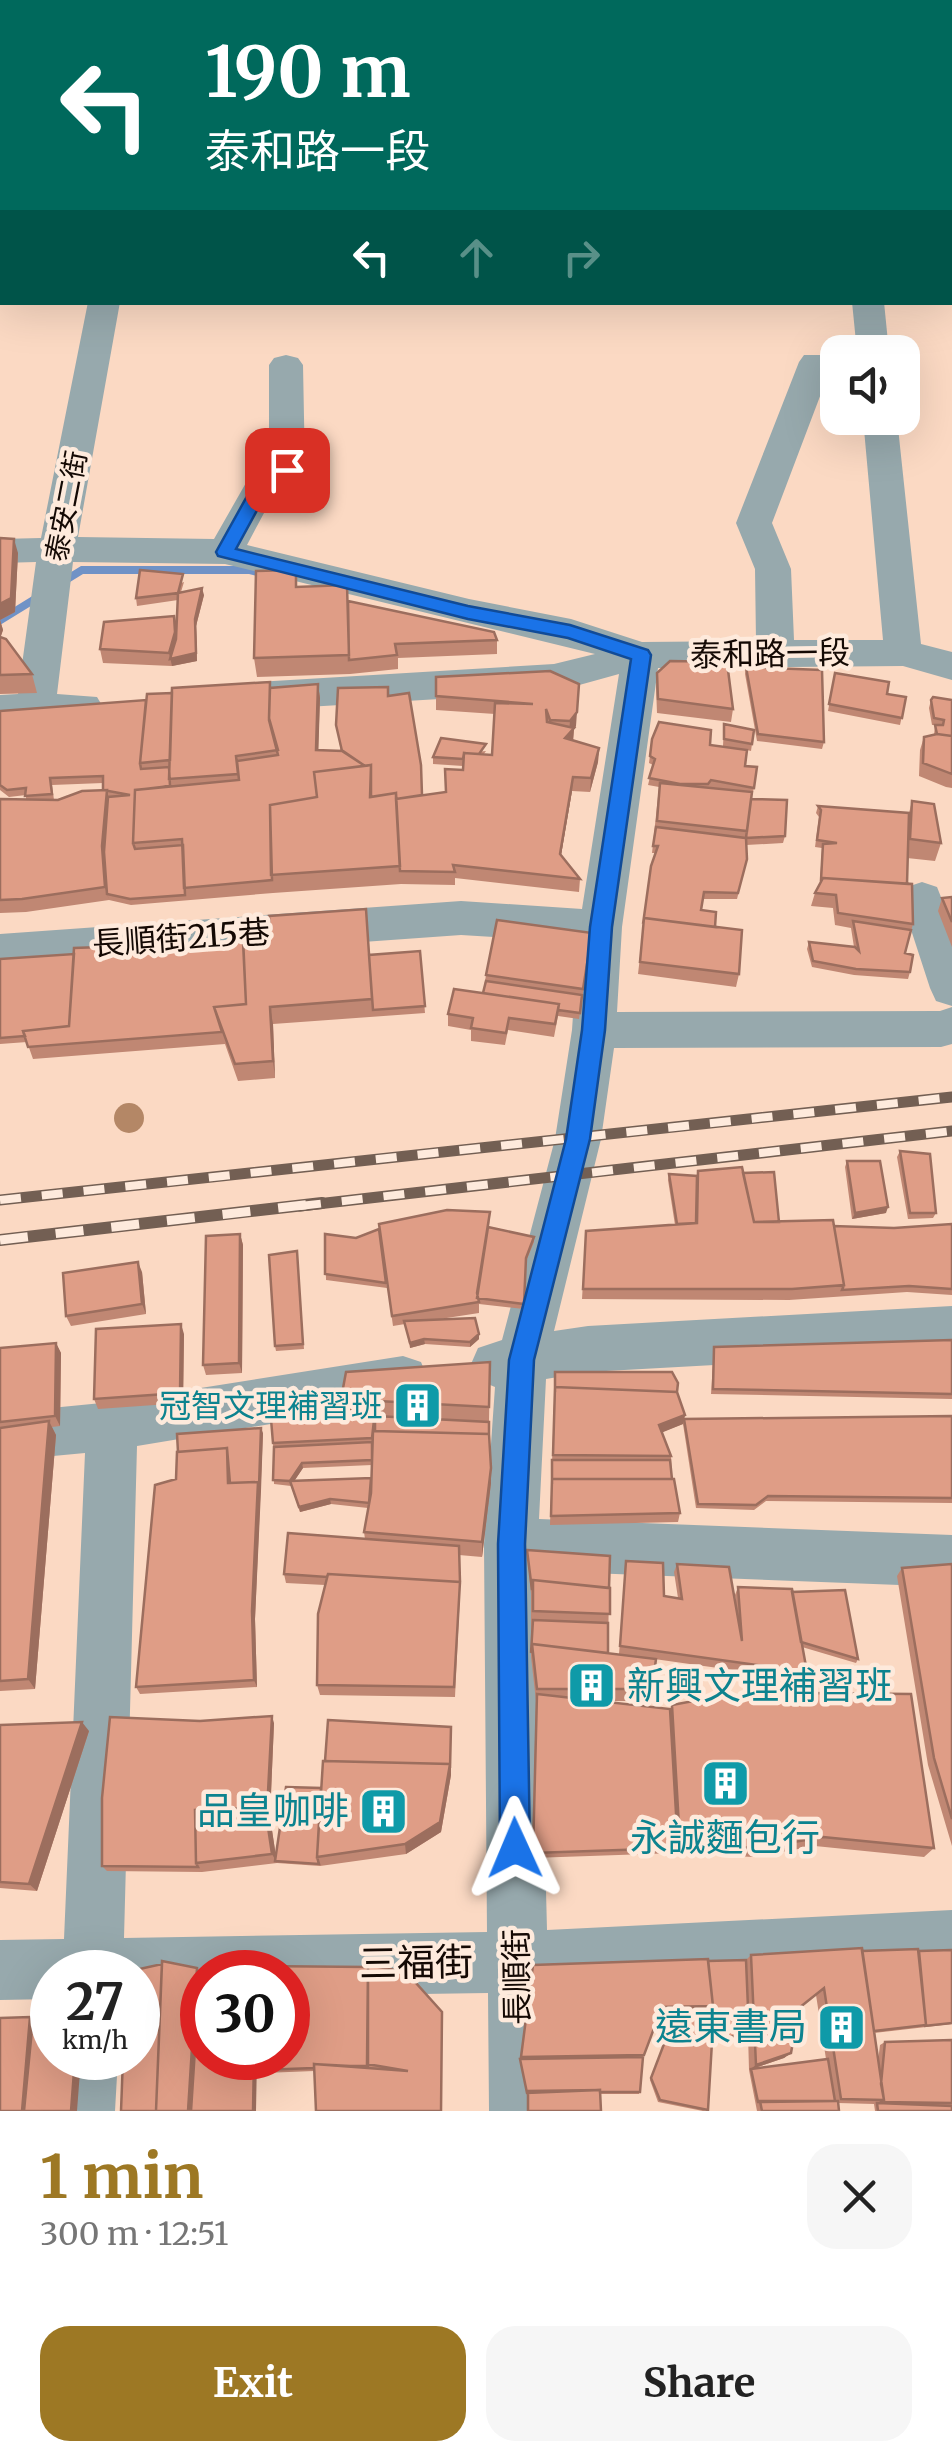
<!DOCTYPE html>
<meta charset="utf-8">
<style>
:root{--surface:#fff;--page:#f6f6f6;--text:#222;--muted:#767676;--accent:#9d7824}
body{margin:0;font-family:Merriweather,"Noto Sans TC",serif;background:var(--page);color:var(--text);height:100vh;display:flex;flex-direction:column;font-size:38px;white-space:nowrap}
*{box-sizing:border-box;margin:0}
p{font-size:32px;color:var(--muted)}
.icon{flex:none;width:55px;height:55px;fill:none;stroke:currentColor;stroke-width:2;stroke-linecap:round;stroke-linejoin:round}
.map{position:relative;height:2111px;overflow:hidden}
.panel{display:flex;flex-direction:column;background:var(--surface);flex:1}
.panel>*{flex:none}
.top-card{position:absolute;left:0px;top:0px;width:952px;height:305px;box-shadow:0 10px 40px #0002;background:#00695c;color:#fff;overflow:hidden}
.tools{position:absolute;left:820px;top:335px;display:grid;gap:20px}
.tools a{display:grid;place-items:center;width:100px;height:100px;border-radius:20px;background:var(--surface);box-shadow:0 10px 40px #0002;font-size:50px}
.speed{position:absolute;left:30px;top:1950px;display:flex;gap:20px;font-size:50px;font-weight:700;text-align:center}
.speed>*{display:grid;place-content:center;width:130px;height:130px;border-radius:50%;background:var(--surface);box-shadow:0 10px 40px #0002;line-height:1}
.speed small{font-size:25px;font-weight:400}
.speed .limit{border:15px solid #d22;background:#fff;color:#111}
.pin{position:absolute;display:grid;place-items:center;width:85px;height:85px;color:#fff;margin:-42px;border-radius:20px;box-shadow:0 5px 15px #0006}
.me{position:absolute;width:110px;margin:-55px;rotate:359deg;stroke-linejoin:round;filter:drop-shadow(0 0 8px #0008)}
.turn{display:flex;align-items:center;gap:35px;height:210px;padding:0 40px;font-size:45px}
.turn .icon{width:130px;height:130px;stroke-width:2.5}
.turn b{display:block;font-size:70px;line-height:85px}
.lanes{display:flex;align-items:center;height:95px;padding:0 40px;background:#0003;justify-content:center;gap:50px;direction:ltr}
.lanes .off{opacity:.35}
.round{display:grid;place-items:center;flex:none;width:105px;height:105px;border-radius:30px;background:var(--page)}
.head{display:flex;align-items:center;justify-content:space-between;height:170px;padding:0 40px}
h1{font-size:60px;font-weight:700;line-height:75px;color:var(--accent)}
.button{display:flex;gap:20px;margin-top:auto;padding:20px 40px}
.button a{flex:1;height:115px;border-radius:30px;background:var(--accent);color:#fff;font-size:40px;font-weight:700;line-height:115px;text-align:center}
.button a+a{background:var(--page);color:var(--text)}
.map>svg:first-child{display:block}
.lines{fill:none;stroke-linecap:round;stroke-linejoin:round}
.stream{fill:#7092c6;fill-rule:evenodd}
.minor{fill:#97a9ad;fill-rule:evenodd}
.rail-far1-casing{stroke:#735f53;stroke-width:11}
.rail-casing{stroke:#735f53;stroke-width:12}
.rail-far1{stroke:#feeadc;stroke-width:8;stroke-dasharray:21;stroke-linecap:butt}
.rail{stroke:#feeadc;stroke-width:9;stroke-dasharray:28;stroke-linecap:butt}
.tree{fill:#b48766}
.wall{fill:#c08773;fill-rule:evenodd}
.shaded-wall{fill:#9c6e5e}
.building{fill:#df9d86;stroke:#9c6e5e;stroke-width:2.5}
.route{fill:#1a73e8;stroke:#114b97;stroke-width:2.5}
.labels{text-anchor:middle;stroke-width:9;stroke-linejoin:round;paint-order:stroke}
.far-street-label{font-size:28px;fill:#140904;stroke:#feeadc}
.street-label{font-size:32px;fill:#140904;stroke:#feeadc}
.culture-label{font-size:32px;fill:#0d838f;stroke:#feeadc;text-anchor:end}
.near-culture-label{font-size:38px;fill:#0d838f;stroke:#feeadc;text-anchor:end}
.near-street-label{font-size:38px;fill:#140904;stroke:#feeadc}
</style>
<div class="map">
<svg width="952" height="2111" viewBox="0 0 952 2111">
<rect width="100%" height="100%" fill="#fbd9c3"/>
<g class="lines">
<path class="stream" d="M81,566H249L278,573L280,576L274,580L249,574H83L0,625V616Z"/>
<path class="minor" d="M140,0H168V2H141Z
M0,253H2V271H0Z
M950,264H952V284H950Z
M88,302H120L78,537L214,539L255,467L269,463V365L274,358L286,355L298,358L303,365L305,470L299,478L280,483L247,545L469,599L571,619L642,642L756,641L755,569L736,523L799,362L804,355H828L833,362L772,523L791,569L794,640H883L863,418H897L921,644L952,652V680L903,666L658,668L622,927L617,1012L940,1011L952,1007V1044L941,1047L614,1048L601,1139L554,1331L588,1326L952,1306V1352L588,1372L546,1379L539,1519L952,1535V1587L538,1571L547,1930L952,1910V1970L548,1990L551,2111H489L488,1993L288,1996V1972H202V1997L138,1998V1972H52V1999L0,2000V1940L64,1939L85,1453L0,1461V1413L112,1402L403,1356L421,1362L428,1379L421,1396L403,1402L137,1446L124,1938L487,1932L484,1544L495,1387L478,1380L471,1364L478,1348L502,1340L555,1139L572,1030L578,942L461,935L0,968V934L461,901L582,909L619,674L554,692L257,710L243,706L238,696L243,686L257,682L554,664L595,654L225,564L73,562L57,694L97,697L103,707L97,717L83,721L0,723V695L18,694L36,562L0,563V539L41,538Z
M852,302H884L889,352H857Z
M922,882L937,887L952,925V1006L936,1001L930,988L901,899L907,887Z
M56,2058H118L115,2111H53Z"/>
<defs>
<path id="rail-far1" d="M0,1200L952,1097
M300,1206L952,1131"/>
<path id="rail" d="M0,1240L322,1203"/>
</defs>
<use href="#rail-far1" class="rail-far1-casing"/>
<use href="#rail" class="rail-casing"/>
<use href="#rail-far1" class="rail-far1"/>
<use href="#rail" class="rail"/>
</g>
<circle class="tree" cx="129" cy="1118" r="15"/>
<path class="wall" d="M0,538L18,553L15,612L0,620L3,630L0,638L32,674L37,693L0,694Z
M184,582L181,592L204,595L196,626L197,661L172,666L103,663L100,649L177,629L178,600L137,606L136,598Z
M348,602L497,640V654L398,658V669L350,674L257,677L254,658Z
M746,667L824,742L822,749L757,741L745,674Z
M550,671L576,726L574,729L573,740L599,748L598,762L590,792L572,791L561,855L580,879L579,892L455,878V885L401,884L273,893L131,905L109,900L26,912L0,913V799H26V795L9,797L0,790V711L146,700L318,684L320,698L318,750L341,751L336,725L389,696L422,795L445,792L463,770V766L433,764V757L486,751L483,755H492L495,714L436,710V677ZM103,783V790L54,800L52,785Z
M657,673L733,709L731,722L657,713L656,687Z
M835,673L887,694L906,697L900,725L828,711Z
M931,700H952V788L946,787L919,776L920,750L924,737L934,735L935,725H932L929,708Z
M724,724L754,730L751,751L747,750L745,766L754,788L751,799L785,836L783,843L746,845L747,859L737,899H703L701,910L715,927L739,974L736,987L638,974L643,931L655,853H652L659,787L648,785L653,765L649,763L652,739L723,746Z
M912,801L941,843L935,861L907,858V884L913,924L905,953L910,972L908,979L854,975L812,967L807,949L809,942L854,947L851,928L835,925L833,908L811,906L815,893L820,883L822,848L815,847L819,817L816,813L818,806L909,813Z
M952,897V947L938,911L942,898Z
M592,933L579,1019L558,1016L554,1037L508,1030L505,1045L471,1041V1030L448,1026V1014L483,993L486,975Z
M420,951L425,1013L273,1024L275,1078L238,1081L225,1044L33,1059L27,1042L0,1044V959L369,955Z
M900,1151L936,1213L933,1218L908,1219L897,1157Z
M847,1161L886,1213L852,1219L845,1167Z
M698,1171L743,1173L779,1222L834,1226L894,1228L952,1224V1295L907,1292L789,1300L582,1299L586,1231L675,1225L668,1180L669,1174L697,1176Z
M447,1210L490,1212L489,1228L534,1237V1242L525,1264L524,1309L479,1304V1313L440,1319L475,1318L479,1339L470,1347L425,1344L410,1348L405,1324L393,1326L382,1248L387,1288L326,1280L325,1234L356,1238L379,1229V1231V1224Z
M240,1234L243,1245L242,1373L206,1375L203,1365Z
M297,1251L304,1349L276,1351L275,1346Z
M142,1272L146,1314L71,1326L66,1316Z
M184,1334L183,1403L98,1409L94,1399Z
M952,1340V1399L711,1394L714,1347Z
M56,1343L61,1353L60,1426L52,1427L56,1435L35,1689L0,1691V1348Z
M490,1362L489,1422L491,1483L482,1557L459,1555L460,1593L455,1697L320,1695L317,1685L325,1585L286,1583L284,1574L365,1539L364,1532L368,1508L331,1504L300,1512L291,1486L274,1484L273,1443L342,1410L341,1399ZM372,1465L371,1481H294L303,1468Z
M555,1372L677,1392L685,1415L684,1419L952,1416V1503L766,1501L754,1510L696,1508L683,1424L662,1432L671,1456L672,1479L680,1513L678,1522L550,1525Z
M263,1433L255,1619L257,1687L140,1694L136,1687Z
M527,1550L609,1588L608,1653L652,1689L648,1701H596L670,1709L672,1705L934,1848L924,1857L815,1846L753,1857L676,1853L532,1858L536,1701L531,1657V1594Z
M626,1561L664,1596L678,1598L674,1572L677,1564L736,1603L735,1595L738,1587L792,1592L858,1659L856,1663L802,1647L807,1672L802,1680L619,1654Z
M952,1564V1846L928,1765L897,1576L902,1568Z
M274,1723L270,1817L276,1857L321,1788L451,1775L441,1832L406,1854L320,1866L277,1863L202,1872L107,1871L102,1866Z
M0,1725L89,1731L37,1891L0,1888Z
M952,1950V2024L874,2033L878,2061L880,2045L885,2042L952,2040V2111H875L874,2104L838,2103L839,2111H757L749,2070L748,2034L711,2043L708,2110L703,2111L658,2102L650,2080L663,2046L660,2014L643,2057L639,2094H600L601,2111H527V2094L520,2060L708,1961L746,1960L751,1955L862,1951ZM816,1995L826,2059L755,2068L784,2058L791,2053L799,2008Z
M200,1971L442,2012V2111H316L314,2071L264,2073L261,2070L288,2058Z"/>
<path class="shaded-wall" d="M14,539L18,553L15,612L0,620L3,630L0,639V604Z
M202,588L204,595L196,626L197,661L172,666L169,653L174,616L177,630L195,619Z
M318,684L320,698L318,764L316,750Z
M579,684L576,726L574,729L573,742L565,738L569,733L570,721Z
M599,748L598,762L590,792L591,778Z
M573,777L572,791L559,867L560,854Z
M107,790L110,804L107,894L109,900L105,887L102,846Z
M270,1007L273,1024L275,1078L273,1061Z
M888,1207L886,1213L852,1219L855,1213Z
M240,1234L243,1245L242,1373L239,1363Z
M138,1262L142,1272L146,1314L142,1304Z
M181,1324L184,1334L183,1403L180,1393Z
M479,1334V1339L470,1347V1342Z
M424,1339L425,1344L410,1348V1343Z
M56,1343L61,1353L60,1426L55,1416Z
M685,1415L683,1424L656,1435L659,1425Z
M49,1421L56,1435L35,1689L28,1679Z
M261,1428L263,1433L261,1491L255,1619L257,1687L254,1680L252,1611Z
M302,1463L303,1468L291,1486L290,1481Z
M491,1468V1483L482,1557V1542Z
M330,1499L331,1504L300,1512L299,1507Z
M272,1716L274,1723L270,1817L277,1863L272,1854L265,1807Z
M82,1722L89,1731L37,1891L29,1884Z
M451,1727V1775L441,1832L406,1854L405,1844Z
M197,1968L202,1974L195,2111H188Z
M30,2017L39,2022L31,2111H22Z
M791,2053L784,2058L749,2070L756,2065Z
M75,2058H81L77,2111H71Z
M254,2058H257L256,2111H253Z"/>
<path class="building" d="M191,0H303V2H191Z
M711,0H844V2H711Z
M0,538L14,539L11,598L0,604Z
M140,570L183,574L178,593L136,598Z
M296,570V587L347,585L349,655L254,658L256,571Z
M202,588L195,619L196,653L170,659L176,639L178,593Z
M348,601L494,632L497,640L395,644L397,655L349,660Z
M174,616L175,632L169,653L100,649L104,622Z
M0,637L6,639L32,674L0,675Z
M670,661L727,662L733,709L658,699L657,673Z
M746,667L822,670L824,742L758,734Z
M550,671L579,684L577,712L570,721L550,720L546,709L547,722L574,728L565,738L599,748L591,778L573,777L560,854L580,879L453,865L455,872L400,871L396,799L446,792L445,769L463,770L464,753L492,755L495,703L533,704L436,696V677Z
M835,673L889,682L887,694L906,697L902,718L829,704Z
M270,682L269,718L278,750L236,756L238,774L169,779L172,688Z
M318,684L316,750L343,751L365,766L314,772L317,797L270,805L272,880L184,888L182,839L133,843L135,790L239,780L237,761L278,755L269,720L270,688Z
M388,687V696L409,693L421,765L422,795L396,799V793L371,797V765L365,766L342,751L336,725L338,688Z
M172,693L170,760L140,763L147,694Z
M933,697L952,700V736L937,734L935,725H943L944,720L934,718L931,700Z
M146,700L140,763L141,769L169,767L170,786L135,790L133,843L135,849L183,845L185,895L130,899L107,894L104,852L108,797L130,795L103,790V776L50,778L52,794L25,796L26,788L7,790L0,785V711Z
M659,722L711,730L710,745L747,750L745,766L757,767L754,788L711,780L708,784H680L649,778L655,759L650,756L652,739Z
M724,724L754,730L752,744L724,739Z
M937,734L952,736V774L923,763L924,737Z
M441,738L486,744L479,754L464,753L463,759L433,757Z
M371,765L370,797L396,793L400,866L271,875L270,805L317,797L314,772Z
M660,783L752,792L747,831L657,821Z
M107,790L102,846L105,887L22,899L0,900V799L58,800L82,791Z
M751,799L787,800L785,836L746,838L747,859L738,893L704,892L701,910L716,912L715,927L644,918L643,924L651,866L658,846H653L656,827L746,838Z
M912,801L934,804L941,843L910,839Z
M818,806L909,813L907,884L823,878L821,880L823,844L837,843L817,840L821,810Z
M823,878L912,884L913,924L838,913L836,895L815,893Z
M952,897V922L942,898Z
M366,909L372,999L270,1007L273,1061L235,1064L214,1007L246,1004L243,937L270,935L269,916Z
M644,918L742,930L739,974L640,962Z
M497,920L592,933L583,989L486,975Z
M853,921L911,930L905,953L913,955L910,972L856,969L813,961L809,942L855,947L859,951Z
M243,942L246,1004L214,1007L222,1032L28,1047L23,1031L69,1026L74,948Z
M420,951L425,1006L373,1010L369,955Z
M74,954L69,1026L23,1031L25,1036L0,1038V959Z
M486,981L582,995L580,1013L558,1010L559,1004L483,993Z
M454,989L559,1004L555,1024L509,1018L506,1033L471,1028L473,1018L448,1014Z
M900,1151L930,1154L936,1213H910Z
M847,1161H880L888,1207L855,1213Z
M742,1167L754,1222L833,1220L844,1285L792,1289H583L586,1231L697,1223L698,1171Z
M774,1172L779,1222H754L743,1173Z
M669,1174L697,1176L696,1223L677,1224Z
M447,1210L490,1212L477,1293L479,1302L392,1316L379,1224Z
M952,1224V1289L909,1286L842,1290L844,1285L834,1226L894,1228Z
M488,1227L534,1237L526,1258L524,1304L477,1298Z
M379,1229L386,1283L325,1274V1234L356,1238Z
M240,1234L239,1363L203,1365L206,1236Z
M297,1251L303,1344L275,1346L269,1255Z
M138,1262L142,1304L66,1316L63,1273Z
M475,1318L479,1334L470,1342L424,1339L410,1343L404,1321Z
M181,1324L180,1393L94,1399L96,1329Z
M952,1340V1394L713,1389L714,1347Z
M56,1343L55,1416L0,1422V1348Z
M490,1362L489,1407L341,1399L346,1372Z
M555,1372H672L678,1383L677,1392L555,1387V1392Z
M555,1387L677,1392L685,1415L659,1425L671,1456L553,1455Z
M270,1407L375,1411L372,1438L273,1443Z
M375,1416L489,1422V1434L375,1431Z
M952,1416V1498L768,1496L756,1505L698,1504L684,1419Z
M49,1421L28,1679L0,1681V1428Z
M261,1428L259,1486L258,1482L230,1483L227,1448L178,1452L177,1434Z
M373,1431L489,1434L491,1468L482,1542L364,1532L371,1493Z
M372,1442V1460L302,1463L290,1481L273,1480L274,1447Z
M227,1448L228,1483L258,1482L252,1611L254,1680L136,1687L155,1485L176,1479L177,1452Z
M552,1460H670L672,1479H552V1484Z
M371,1478L369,1503L330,1499L299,1507L290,1481Z
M552,1479H674L680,1513L551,1516Z
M288,1533L459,1546L460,1582L328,1574L327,1577L284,1574Z
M527,1550L610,1556L609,1588L533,1580L532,1590Z
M626,1561L663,1563L664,1596L682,1599L677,1564L729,1567L742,1641L738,1587L792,1589L807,1672L620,1646Z
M952,1564V1819L934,1758L902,1568Z
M328,1574L460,1582L454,1687L317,1685L318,1614Z
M533,1580L610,1588V1614L533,1611Z
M845,1590L858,1659L801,1642L792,1592Z
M533,1620L608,1623V1653L532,1644L531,1653Z
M532,1644L656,1659L652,1689H537Z
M807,1693L911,1694L934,1848L823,1837L759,1848L680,1844L672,1705L704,1699Z
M537,1694L670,1709L678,1848L533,1853Z
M272,1716L267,1811L265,1807L195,1810L196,1863L198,1867L102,1866V1798L110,1717L200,1721Z
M328,1720L451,1727L450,1768V1764L325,1761Z
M82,1722L29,1884L0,1882V1725Z
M323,1761L450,1764L440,1822L405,1844L317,1857Z
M286,1787L321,1788L317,1857L319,1864L275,1861Z
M265,1807L272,1854L196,1863L195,1810Z
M862,1948L884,2100L841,2099L824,1988L799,2008L791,2053L756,2065L751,1955Z
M918,1949L926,2025L874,2031L862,1951Z
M952,1950V2023L924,2026L926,2025L919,1951Z
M708,1959L713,2006L662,2007L644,2055L521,2057L533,1965Z
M746,1960L749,2032L712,2042L708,2110L660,2100L651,2078L664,2044L662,2009L711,2008L713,2006L708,1961Z
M162,1961L197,1968L188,2111H156Z
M162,1964L156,2111H121L123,2058H138V1972H126Z
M368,1965L406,1972L442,2012L441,2111H316L314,2064L408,2071L367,2064Z
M257,1966L368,1967V2066H350L314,2064V2068L261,2070L260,2058H288V1972H202V2058H254L253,2111H191L200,1971Z
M30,2017L22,2111H0V2018Z
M52,2018V2058H75L71,2111H24L33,2019Z
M952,2040V2103L880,2102L884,2100L881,2084L885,2042Z
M643,2057L640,2092H600V2090L527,2093L520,2059Z
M828,2059L835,2101L758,2102L751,2069Z
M600,2090L601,2111H528V2091Z
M760,2101H838L839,2111H762Z
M877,2103L952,2106V2111H878Z"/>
<path class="route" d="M287,465L296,470L274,479L236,549L468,606L570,625L648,650L651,655L612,927L605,1030L590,1139L534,1360L525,1544L530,1848L525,1858L515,1863L505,1858L500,1848L498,1544L509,1360L566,1139L582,1030L590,927L631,659L568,638L468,619L218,556L216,552L261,471Z"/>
<defs>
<symbol id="building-square" viewBox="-11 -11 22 22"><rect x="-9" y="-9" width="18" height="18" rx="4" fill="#0f9aa8" stroke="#feeadc"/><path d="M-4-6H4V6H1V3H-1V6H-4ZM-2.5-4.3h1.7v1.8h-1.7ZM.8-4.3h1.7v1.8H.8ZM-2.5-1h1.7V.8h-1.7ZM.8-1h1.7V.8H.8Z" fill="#fff"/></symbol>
</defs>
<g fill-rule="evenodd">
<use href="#building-square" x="390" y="1378" width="55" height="55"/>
<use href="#building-square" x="564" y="1658" width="55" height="55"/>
<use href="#building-square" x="698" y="1756" width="55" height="55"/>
<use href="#building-square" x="356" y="1784" width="55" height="55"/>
<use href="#building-square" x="814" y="2000" width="55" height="55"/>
</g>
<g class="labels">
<g class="far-street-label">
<text transform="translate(66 506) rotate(-79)" y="10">泰安二街</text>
</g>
<g class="street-label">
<text transform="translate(770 654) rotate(-1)" y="11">泰和路一段</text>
<text transform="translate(181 938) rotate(-4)" y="11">長順街215巷</text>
<text transform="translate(517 1977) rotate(-91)" y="11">長順街</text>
</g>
<g class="culture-label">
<text x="383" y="1417">冠智文理補習班</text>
</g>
<g class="near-culture-label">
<text x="627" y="1699" text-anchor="start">新興文理補習班</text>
<text x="349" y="1824">品皇咖啡</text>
<text x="725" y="1851" text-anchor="middle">永誠麵包行</text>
<text x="807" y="2040">遠東書局</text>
</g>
<g class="near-street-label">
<text transform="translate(416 1963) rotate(-1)" y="13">三福街</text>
</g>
</g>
</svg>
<div class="tools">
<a><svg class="icon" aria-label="sound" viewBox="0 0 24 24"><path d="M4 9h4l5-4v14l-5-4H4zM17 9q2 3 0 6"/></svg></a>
</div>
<div class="speed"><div>27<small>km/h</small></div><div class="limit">30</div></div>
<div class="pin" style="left:287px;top:470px;background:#d93025"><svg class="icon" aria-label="arrive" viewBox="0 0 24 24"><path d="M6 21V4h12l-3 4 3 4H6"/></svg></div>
<svg class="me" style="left:515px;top:1848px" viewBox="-20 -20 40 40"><path d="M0-17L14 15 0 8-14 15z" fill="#1a73e8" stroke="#fff" stroke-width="4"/></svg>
<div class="top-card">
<div class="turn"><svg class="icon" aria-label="left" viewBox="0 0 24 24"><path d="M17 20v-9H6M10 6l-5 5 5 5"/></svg><div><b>190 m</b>泰和路一段</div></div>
<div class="lanes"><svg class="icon" aria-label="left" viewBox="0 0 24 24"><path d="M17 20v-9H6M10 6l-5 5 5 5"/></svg><svg class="icon off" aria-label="ahead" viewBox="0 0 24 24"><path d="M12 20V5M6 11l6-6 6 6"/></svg><svg class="icon off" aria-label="right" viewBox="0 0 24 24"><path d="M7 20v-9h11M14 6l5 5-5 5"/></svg></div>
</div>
</div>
<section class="panel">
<div class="head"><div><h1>1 min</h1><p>300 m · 12:51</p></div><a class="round"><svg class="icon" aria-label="close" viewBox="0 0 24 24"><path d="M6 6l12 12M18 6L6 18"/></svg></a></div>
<div class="button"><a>Exit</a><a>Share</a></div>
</section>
